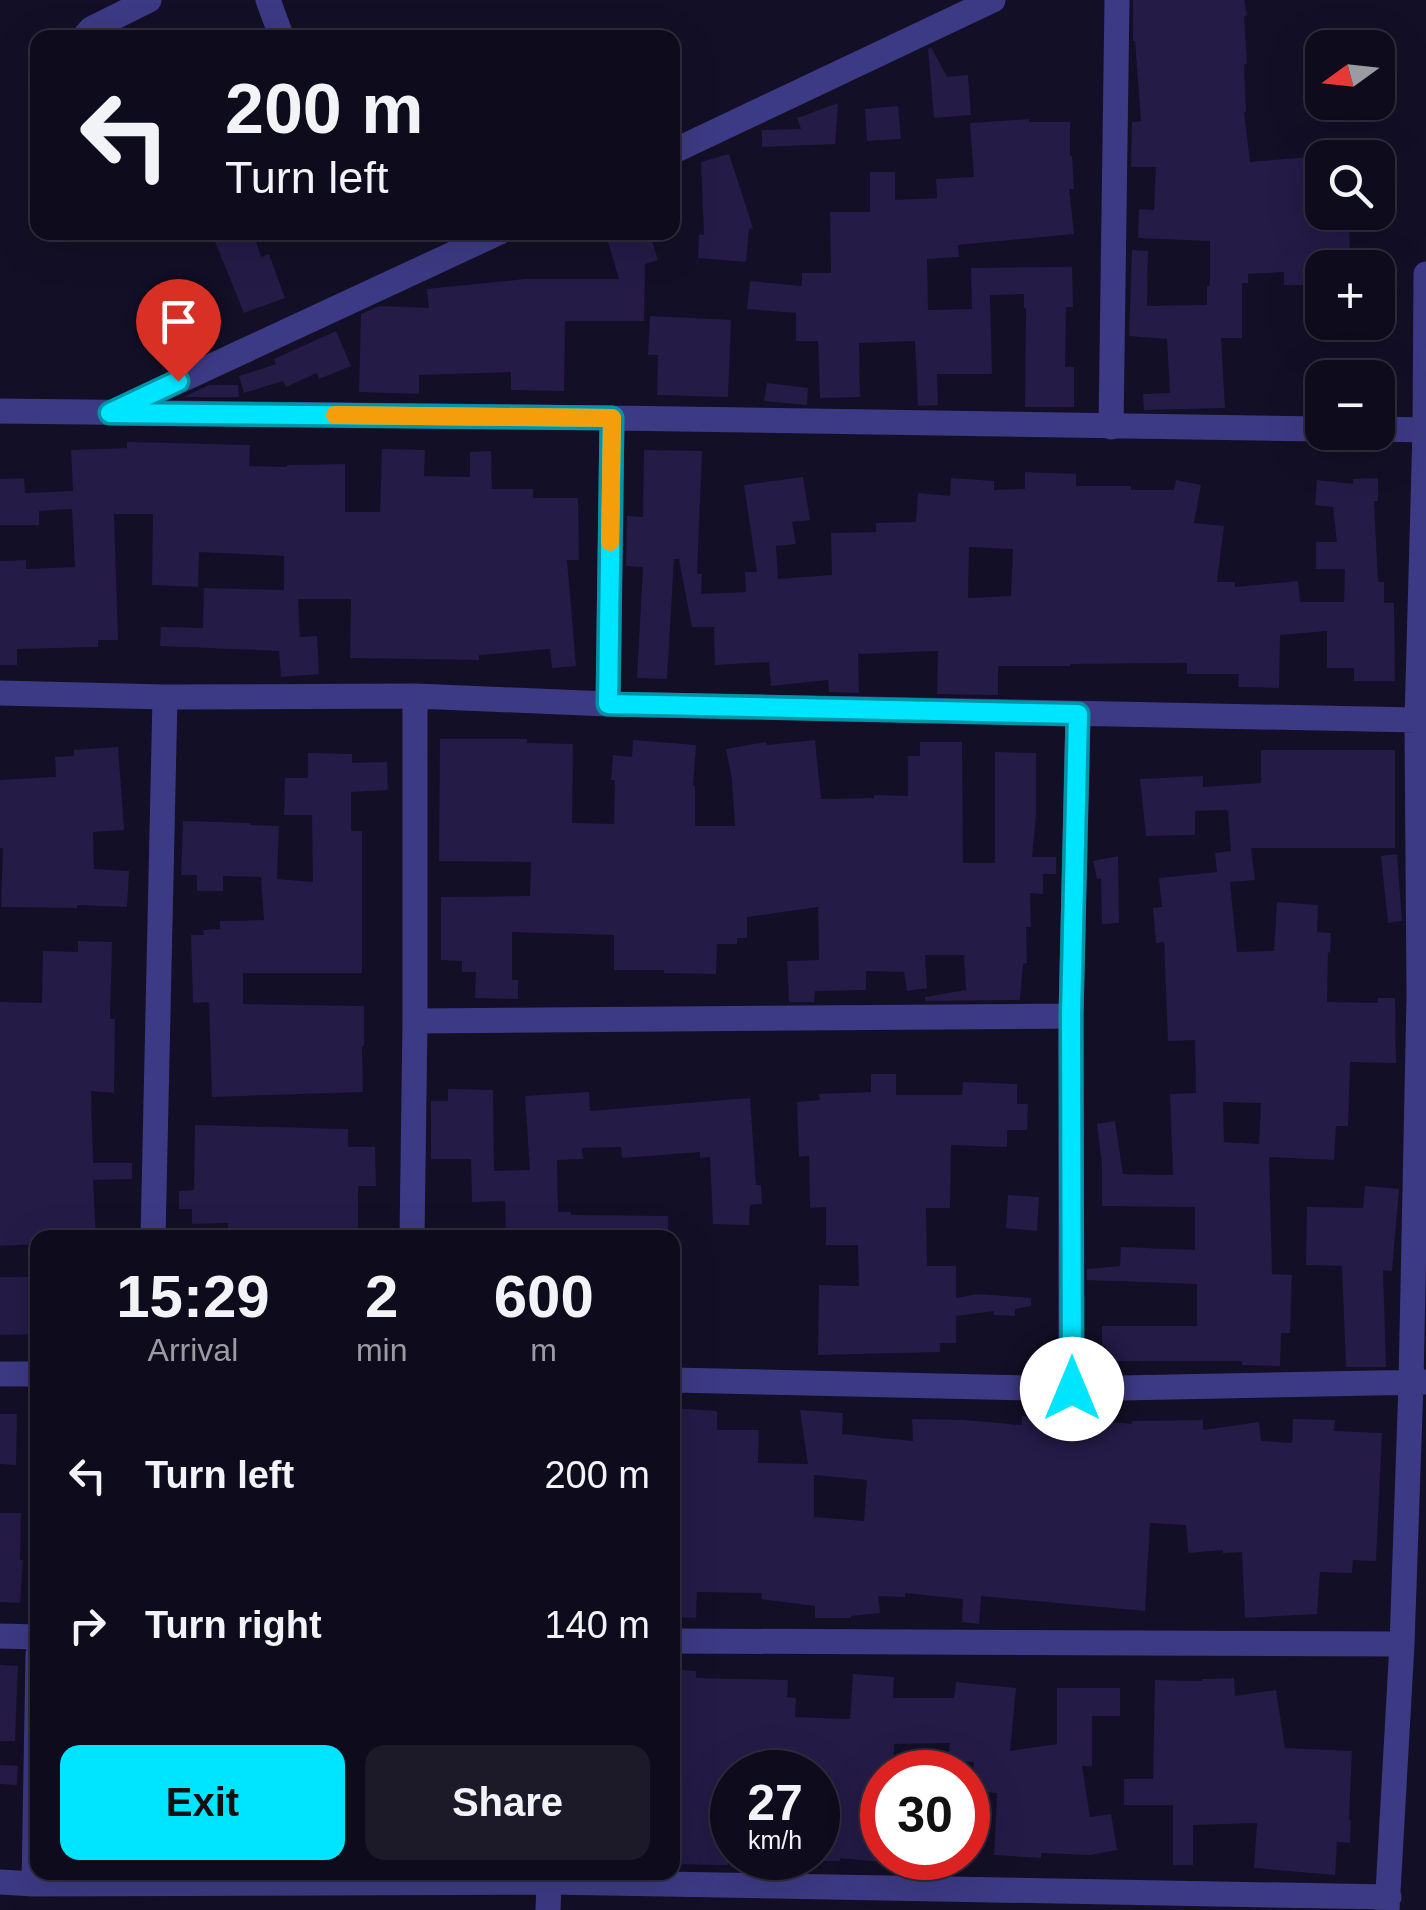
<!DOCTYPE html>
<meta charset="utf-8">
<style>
:root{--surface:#0e0b1c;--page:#1c1929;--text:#f1f3f6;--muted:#9b9ba3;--line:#2e2b3b;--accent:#00e5ff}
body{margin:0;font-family:Arial,sans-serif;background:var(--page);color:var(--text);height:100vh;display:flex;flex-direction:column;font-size:38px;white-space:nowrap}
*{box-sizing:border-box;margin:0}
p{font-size:32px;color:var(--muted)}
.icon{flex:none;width:55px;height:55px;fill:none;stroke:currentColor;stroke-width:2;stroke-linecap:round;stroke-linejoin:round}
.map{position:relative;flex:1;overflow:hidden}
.drawer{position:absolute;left:30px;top:1230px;width:650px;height:650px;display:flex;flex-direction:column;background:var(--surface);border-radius:20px;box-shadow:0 10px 40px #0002,0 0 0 2px var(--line)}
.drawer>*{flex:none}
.banner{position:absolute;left:30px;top:30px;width:650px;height:210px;border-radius:20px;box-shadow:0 10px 40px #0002,0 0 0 2px var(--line);background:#0e0b1c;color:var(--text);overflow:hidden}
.needle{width:65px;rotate:255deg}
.tools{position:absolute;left:1305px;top:30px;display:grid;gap:20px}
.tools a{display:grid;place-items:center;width:90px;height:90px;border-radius:20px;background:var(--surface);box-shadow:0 10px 40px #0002,0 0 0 2px var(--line);font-size:50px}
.speed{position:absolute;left:710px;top:1750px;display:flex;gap:20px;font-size:50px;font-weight:700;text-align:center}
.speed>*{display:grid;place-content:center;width:130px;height:130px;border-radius:50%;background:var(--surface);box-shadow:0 10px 40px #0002,0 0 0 2px var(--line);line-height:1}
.speed small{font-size:25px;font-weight:400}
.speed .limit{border:15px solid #d22;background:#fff;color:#111}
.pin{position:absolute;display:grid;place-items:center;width:85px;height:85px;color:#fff;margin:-102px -42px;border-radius:50% 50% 50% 0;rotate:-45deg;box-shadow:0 0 10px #0007}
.pin .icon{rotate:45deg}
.me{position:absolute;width:110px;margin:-55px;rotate:0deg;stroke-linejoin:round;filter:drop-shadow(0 0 8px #0008)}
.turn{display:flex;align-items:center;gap:35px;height:210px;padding:0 30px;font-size:45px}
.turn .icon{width:130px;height:130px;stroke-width:2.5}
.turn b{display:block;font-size:70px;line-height:85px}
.eta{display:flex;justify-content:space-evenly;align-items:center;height:170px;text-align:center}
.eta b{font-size:60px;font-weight:700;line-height:70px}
.button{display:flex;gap:20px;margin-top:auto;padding:20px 30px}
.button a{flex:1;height:115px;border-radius:20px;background:var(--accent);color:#111;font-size:40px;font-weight:700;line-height:115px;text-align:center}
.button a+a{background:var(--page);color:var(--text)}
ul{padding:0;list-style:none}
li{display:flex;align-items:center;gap:30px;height:150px;padding:0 30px}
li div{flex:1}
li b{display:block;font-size:38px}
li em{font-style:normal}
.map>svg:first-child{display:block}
.building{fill:#241b47;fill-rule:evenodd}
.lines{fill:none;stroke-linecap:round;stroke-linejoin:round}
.minor{stroke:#3d3a85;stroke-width:25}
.route-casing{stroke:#0095a6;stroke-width:25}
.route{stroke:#00e5ff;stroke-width:18}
.slow{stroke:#f59e0b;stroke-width:18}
</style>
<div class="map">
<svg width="1426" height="1910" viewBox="0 0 1426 1910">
<rect width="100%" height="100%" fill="#130f26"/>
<path class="building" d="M1133,0H1244L1247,15L1244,16L1247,64H1244L1246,112H1244L1250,162L1322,156V212H1349L1350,268H1322V272H1306V285H1284V272L1248,274V283H1242V338H1221L1225,408L1144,410L1143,394L1170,393L1167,339L1129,336L1132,250L1148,251L1147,306L1207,305V286H1210V241L1138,238L1139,209L1154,210L1156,167H1131L1132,122L1141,121L1135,41H1133Z
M931,47L947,77L968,75L971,115L934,118L928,49Z
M838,103L835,144L762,147V130L801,129L797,118Z
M898,106L901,139L867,141L865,109Z
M1029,119V122H1070V156H1072L1074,189H1069L1074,234L958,245L959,257L927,259L928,310L972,309L971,268L1072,267L1073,307H1066L1065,367H1074V407H1025L1026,308H1024V294L990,295L992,374H937L938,405L918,406L915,341L859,343L860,397L820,398L818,341H796V313L747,309L750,281L802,286V273H831L830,212H870V172H895V200L937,198L936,179L974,177L970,123Z
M729,154L753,228L749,229L746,262L698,258L699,234L704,235L701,162Z
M211,232H253L261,257L269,254L285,298L244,313Z
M605,232H649L658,260L645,264L644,321H565L564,391L511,390V372L419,375V394L359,392L361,314L379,306L429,308L427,289L525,279H619Z
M650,316L731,320L728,397L657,395L658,355H648Z
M336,331L351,366L319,379L317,373L286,387L283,381L244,393L239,376L276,364L274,359Z
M767,383L808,388L807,405L764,401Z
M209,385H238L239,397H184Z
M127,442L250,445L249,466L287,467V465L345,464V512H380L382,449L425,450L424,476L470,477V452L491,451L492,489H533V498H578L579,560H567L576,666L552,668L550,649L479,655V660L350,658L351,599H298L300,637L317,636L319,674L281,677L279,651L160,646L161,627L203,628L204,588L284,590V556L199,552L198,587L152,585L153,514H114L118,640H98V647L17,649V665H0V561L26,560V569L75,567L72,509L39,511V525H0V479L24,478L25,493L73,491L71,450L127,448Z
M644,450L702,451L697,574H702L701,594L746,592L745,572H757L744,485L803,477L810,520L792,522L796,544L776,546L778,579L832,575L831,533L876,532V523L916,522L918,493L950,496L951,478L994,481V490L1025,489V472L1076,474V486H1131V490H1174L1176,480L1201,485L1194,523L1224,526L1217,582H1235V587L1298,581L1300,602H1344L1345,569H1316V542H1337L1333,507L1315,505L1317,480L1353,484V479L1378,478V501H1374L1378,582H1384V603H1394L1395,681H1354V668H1327V631L1280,635L1279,688L1238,687L1239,674H1187V663L1070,664V666H998V695L937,694L938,651L858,654L859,693L829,692L828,680L771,686L769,662L715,665L714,627H692L679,559H674L667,679L637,678L643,567L626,566L627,516L643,517ZM969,547L1013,549L1011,596L968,598Z
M440,739H527V743L573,744L572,823L614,824L615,780H611L613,755L632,757L633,740L696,745L693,786H695V826H735L732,780L726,749L766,742L767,745L815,740L821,799L874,798V795L908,796V756H920V742H962L963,863H995V752L1036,753V815L1032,857H1056V874H1043V894L1030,893L1031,927H1026L1027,963L1023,964L1020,1000L925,1001V997L966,990L964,955H925L927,988L907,991L904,972L866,971V990L815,991L814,1002H789L787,961L819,960L818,907L747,917V938H737V944H717L716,974L664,973V970H614V935L512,932V980H518V999L475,998L476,972H462V961L441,960V897L530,896L531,862L439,861Z
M118,747L124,830L93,832L94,869L129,871L127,907L77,905V908L1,907L3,848H0V780L56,777L55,757L74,756V750Z
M1261,750H1395V848H1251L1255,880L1230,882L1237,952L1274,951L1277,902L1318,905L1317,932L1331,933L1330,953L1328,952L1327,1002L1378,1003V998H1395L1396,1063L1350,1062L1348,1126H1336L1334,1160L1269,1157L1272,1274L1292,1275L1290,1333H1281L1280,1366L1242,1365V1361H1102V1326H1197V1284L1087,1280V1269L1120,1266L1121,1247L1195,1250V1207L1102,1206V1164L1097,1124L1115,1121L1123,1174L1173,1175L1170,1094L1196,1093L1195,1040L1168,1041L1164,942L1156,943L1153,908L1162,907L1159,878L1217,872L1215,853L1231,851L1228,810L1195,811V835L1146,836L1140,779L1203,776V787L1261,783ZM1223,1102L1261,1103L1259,1144L1224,1142Z
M308,753L352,754V763L387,762L388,790L351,792V831H362V973H243V1004L364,1006V1046H362L363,1092L212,1097L209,1002L193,1003L191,935H204L203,930L220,929V921L264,920L261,877L223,876V891H197V875H181L183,821L250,823V825L279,826L277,879L313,882L312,815H284L285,778H308Z
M1397,854L1402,921L1388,923L1381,856Z
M1118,856L1119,923L1102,924L1101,878L1097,879L1093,861Z
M78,941L112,942L110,1019H115L114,1093L91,1091L93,1163H132V1179L93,1180L96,1238H38V1244L0,1246V1002L42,1003L43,951L78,952Z
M871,1074H896V1095H962L963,1082L1017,1084V1104H1028L1027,1130H1007V1147L951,1145L950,1208H926L927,1266H956V1298L978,1294L1031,1298V1306L1015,1309V1316L994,1315V1311L956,1316V1343H940V1352L818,1355L819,1285L859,1286L858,1245H826V1207L810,1208L809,1156L799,1157L797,1102L820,1100L819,1094L871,1092Z
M448,1089L493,1090L494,1171L530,1170L525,1096L589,1092L590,1111L750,1098L756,1185H761L762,1204L750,1205L749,1225L713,1224L710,1157L700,1158V1152L622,1158L621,1147L582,1148L583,1159L557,1160L558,1212H571V1215L668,1216V1237L599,1236V1238H506L505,1201L472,1202L471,1159H431V1101H448Z
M195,1125L348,1129V1147H375L376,1186H358V1238H228V1223L192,1224V1209H179V1191L194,1190Z
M1365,1186L1399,1189L1392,1271L1383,1270L1386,1367H1346L1342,1266L1306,1265L1307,1207L1363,1208Z
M1008,1195L1039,1197L1037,1231L1006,1228Z
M0,1277H38V1334L0,1335Z
M672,1408L717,1411V1430H759L758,1463L808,1464L800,1410L843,1413L842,1434L913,1441L912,1419L964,1420L1022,1425V1416L1132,1424V1421L1203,1420V1430L1259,1422L1261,1441L1292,1443L1293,1419L1335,1420L1334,1431L1382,1433L1376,1561L1353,1560L1352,1573L1320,1572L1317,1614L1245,1618L1242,1552L1223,1553V1550L1188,1553L1186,1525L1150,1523L1145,1611L981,1596L979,1624L962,1622L963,1599L905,1593V1597L878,1596L880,1613L851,1616V1618H815V1606L761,1599L762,1593L697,1592L696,1618L672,1617ZM814,1475L867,1480L864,1521L814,1517Z
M0,1414H17L16,1465L0,1464Z
M0,1513H21L20,1560H23L20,1603L0,1602Z
M0,1665L18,1666L15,1741H0Z
M672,1669L696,1671V1678L788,1680L787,1697L796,1698L795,1717L850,1719L853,1674L894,1677L893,1698H954L956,1682L1016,1688L1010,1751L1057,1744V1688H1120V1716H1092V1766H1082L1090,1817L1111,1814L1117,1850L1090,1855L1041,1853V1858L994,1855L997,1793L971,1791L974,1762L948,1760L950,1743L894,1744L893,1772H882V1862L840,1858V1861H818V1772H797V1764L736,1768V1772H732V1819H729L728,1865L672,1864Z
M1234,1678L1235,1696L1276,1690L1285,1748L1352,1751L1349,1820H1351L1350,1843L1337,1842L1335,1875L1254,1868L1257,1823L1193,1825V1865H1173V1805H1124V1779H1153L1155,1680L1202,1681V1679Z
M0,1765L18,1766L17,1785L0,1784Z"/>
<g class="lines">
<path class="minor" d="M268,0L282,38
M83,38L91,29L149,0
M672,152L993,0
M119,409L500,232
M0,411L612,418L1322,429
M1111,427L1117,0
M1378,429L1425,430
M0,693L165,697L415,696L608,704L1417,720
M608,704L612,418
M415,1021L1071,1016
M153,1238L165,697
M412,1238L415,1021V696
M0,1374H38
M672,1380L1071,1389L1426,1382
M1071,1389V1016L1078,714
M0,1636L38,1637
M672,1641L1402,1644
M0,1882L34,1884L549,1882L1389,1897
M34,1884L38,1654
M548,1910L549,1882
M1387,1910L1402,1644L1411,1383L1419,996L1417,720L1425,430L1426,274"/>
</g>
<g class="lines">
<defs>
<path id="route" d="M178,381L110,413L612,418L608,704L1078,714L1071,1016L1072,1389"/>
</defs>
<use href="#route" class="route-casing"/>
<use href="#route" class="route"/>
<path class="slow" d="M335,415L612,418L610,542"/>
</g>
</svg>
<div class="tools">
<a><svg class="needle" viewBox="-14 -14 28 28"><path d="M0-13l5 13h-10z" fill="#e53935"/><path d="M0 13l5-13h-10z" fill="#9b9ba3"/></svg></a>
<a><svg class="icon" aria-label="search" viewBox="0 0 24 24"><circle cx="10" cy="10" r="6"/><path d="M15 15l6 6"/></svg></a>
<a>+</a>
<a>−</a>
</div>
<div class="speed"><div>27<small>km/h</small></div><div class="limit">30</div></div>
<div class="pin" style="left:178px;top:381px;background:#d93025"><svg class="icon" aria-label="arrive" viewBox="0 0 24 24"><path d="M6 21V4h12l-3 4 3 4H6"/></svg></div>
<svg class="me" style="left:1072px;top:1389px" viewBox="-20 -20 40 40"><circle r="19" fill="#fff"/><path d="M0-13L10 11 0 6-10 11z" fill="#00e5ff"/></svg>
<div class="banner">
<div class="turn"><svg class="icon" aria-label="left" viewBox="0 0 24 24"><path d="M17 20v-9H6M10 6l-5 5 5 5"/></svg><div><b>200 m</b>Turn left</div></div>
</div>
<section class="drawer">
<div class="eta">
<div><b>15:29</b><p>Arrival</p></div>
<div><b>2</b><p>min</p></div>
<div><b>600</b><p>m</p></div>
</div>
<ul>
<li><svg class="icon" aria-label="left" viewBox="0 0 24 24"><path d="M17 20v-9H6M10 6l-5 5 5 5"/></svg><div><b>Turn left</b></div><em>200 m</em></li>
<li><svg class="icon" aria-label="right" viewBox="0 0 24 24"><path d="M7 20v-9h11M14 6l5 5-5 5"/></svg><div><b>Turn right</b></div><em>140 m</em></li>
</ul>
<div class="button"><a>Exit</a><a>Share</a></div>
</section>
</div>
